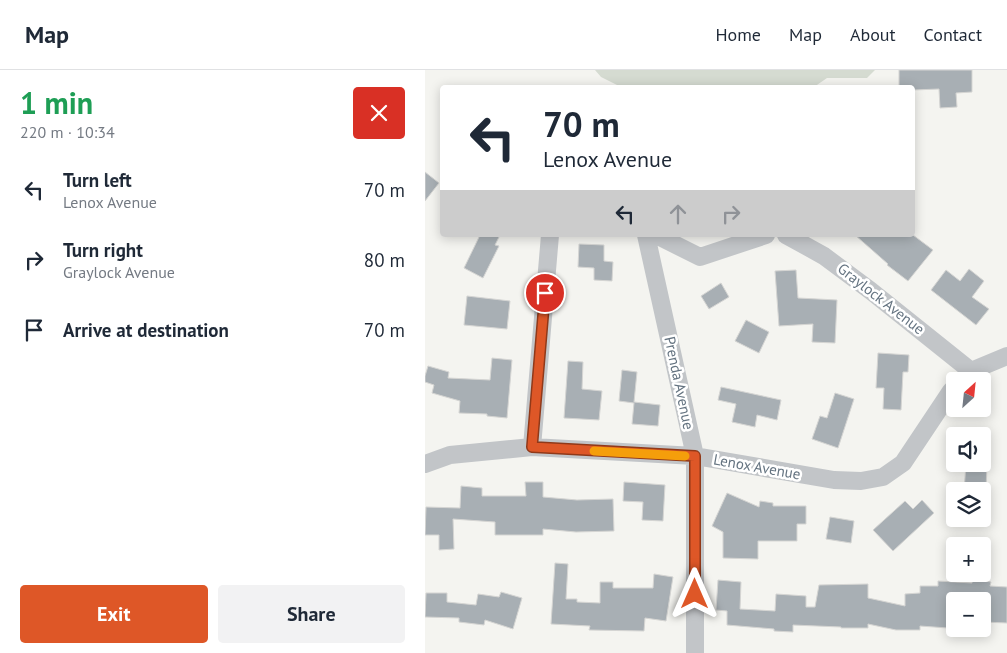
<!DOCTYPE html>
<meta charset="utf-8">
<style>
:root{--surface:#fff;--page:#f2f2f3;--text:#1f2937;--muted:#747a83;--line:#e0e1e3;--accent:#de5727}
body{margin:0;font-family:"PT Sans",sans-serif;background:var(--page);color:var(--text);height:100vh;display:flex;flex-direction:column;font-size:19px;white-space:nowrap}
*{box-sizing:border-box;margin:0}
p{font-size:16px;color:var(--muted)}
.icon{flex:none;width:28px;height:28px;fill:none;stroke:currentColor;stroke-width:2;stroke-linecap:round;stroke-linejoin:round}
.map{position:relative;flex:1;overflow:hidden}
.side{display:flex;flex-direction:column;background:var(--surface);width:425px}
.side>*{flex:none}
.guide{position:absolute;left:15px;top:15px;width:475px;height:152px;border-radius:5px;box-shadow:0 2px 12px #0003;background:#fff;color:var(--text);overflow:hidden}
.needle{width:32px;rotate:27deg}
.buttons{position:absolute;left:521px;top:302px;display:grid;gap:10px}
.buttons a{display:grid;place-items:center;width:45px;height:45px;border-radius:5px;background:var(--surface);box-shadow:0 2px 12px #0003;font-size:25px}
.pin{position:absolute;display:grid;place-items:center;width:42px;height:42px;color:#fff;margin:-21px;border:2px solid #fff;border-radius:50%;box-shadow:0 1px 5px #0007}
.me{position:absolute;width:55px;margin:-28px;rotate:0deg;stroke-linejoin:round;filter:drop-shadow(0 0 4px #0008)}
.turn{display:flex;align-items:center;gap:18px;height:105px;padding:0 20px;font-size:22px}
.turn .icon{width:65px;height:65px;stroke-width:2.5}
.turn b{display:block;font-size:35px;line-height:42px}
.lanes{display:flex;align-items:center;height:48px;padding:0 20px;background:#0003;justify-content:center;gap:25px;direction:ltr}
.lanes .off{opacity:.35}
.round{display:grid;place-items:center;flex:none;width:52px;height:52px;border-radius:5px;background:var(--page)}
.head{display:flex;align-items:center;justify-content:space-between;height:85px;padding:0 20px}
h1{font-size:30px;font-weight:800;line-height:38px;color:#1e9e55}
.action{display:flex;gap:10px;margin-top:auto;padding:10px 20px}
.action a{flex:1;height:58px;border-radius:5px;background:var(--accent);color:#fff;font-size:20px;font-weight:800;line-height:58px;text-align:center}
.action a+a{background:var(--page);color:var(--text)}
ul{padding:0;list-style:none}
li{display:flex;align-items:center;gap:15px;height:70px;padding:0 20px}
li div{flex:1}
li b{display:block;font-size:19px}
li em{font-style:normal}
header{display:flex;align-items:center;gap:30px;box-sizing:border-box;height:70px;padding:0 25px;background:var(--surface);border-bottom:1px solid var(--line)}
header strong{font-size:24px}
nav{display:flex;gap:28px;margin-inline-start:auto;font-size:18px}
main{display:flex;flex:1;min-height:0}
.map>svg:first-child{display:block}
.green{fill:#d5dbd1}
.building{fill:#a8afb4;stroke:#d5d5d3}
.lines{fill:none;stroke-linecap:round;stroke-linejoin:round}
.minor{stroke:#c2c5c8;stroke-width:18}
.route-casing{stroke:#903919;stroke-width:12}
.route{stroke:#de5727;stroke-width:9}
.slow{stroke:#f59e0b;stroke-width:9}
.labels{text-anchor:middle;stroke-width:5;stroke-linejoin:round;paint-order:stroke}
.street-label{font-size:15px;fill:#647380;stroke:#fff}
</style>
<header>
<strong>Map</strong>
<nav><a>Home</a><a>Map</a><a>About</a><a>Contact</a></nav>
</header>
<main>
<section class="side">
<div class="head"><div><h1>1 min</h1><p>220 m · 10:34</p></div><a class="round" style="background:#d93025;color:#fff"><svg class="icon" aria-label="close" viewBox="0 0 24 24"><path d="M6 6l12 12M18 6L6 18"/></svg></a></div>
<ul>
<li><svg class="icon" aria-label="left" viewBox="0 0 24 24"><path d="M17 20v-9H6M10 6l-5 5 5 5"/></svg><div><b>Turn left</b><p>Lenox Avenue</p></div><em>70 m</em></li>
<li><svg class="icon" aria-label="right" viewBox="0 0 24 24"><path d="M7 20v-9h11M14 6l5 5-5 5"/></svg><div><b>Turn right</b><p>Graylock Avenue</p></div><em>80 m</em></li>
<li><svg class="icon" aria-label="arrive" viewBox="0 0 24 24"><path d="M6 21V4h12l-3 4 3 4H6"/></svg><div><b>Arrive at destination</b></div><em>70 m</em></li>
</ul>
<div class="action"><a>Exit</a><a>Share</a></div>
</section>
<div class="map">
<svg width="582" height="583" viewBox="0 0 582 583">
<rect width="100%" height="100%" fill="#f4f4f0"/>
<path class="green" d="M170,0H450L442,8H402L389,17L198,18L176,7Z"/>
<path class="building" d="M474,0H547V22L531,23L532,37L515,38L514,19L488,20V18H474Z
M0,102L14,113L0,131Z
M55,165H75L70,175L74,176L58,208L39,198Z
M430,165H488L508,180L483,211L462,195L463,194Z
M154,174L179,175V191L188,192L187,211L169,210V198L153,197Z
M544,199L559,211L547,227L564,239L551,255L506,220L521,200L535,211Z
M371,200L373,228L412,230L410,273L387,272L388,254L354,256L350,201Z
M296,213L304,227L284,239L276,226Z
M42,226L85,231L82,259L39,255Z
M321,250L344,262L334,283L310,271Z
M453,283L484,285L483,302H478L476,340L458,339L459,318H451Z
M67,288L87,290L82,348L62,346V344L34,343L35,331L7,323L9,315L0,312V306L3,296L24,302L23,308L65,310Z
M143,291L158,292L157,319L177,321L174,350L139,348Z
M197,300L212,302L209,332L235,335L233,356L207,354L209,333L194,331Z
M296,317L356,330L352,350L332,345L330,357L307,352L311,334L293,330Z
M410,323L429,329L413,378L387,369L395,346L402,348Z
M541,394H562L561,421H539Z
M100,412H118V427L152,430L188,429L189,461L151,462L118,459V465H70V452L28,449L29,479L14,480V465H0L1,437L35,438L36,416L57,418V426H101Z
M199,412L240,415L238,451L217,450L218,432L198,431Z
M302,423L334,437L335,431L348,433V436H381V454H372V471H333V489L298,488V462L287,456Z
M497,430L509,443L468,481L448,460L480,431L488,439Z
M405,447L429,451L426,473L401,469Z
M130,493L143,494L141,529H152V532L175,533V512H188V518H228L229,504L248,507L241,551L220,548L219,561L164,560L165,556L126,554Z
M547,509L566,512L565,516L582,517V553L558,552V531H530V556L523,555V558L495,556V560H471L443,554V558H416V557L368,555V562L349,561V559L302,555V541L291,540L293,510L316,512L315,539L350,541L351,524L381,526V537H390L394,515L443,514V528L480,536V524L495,523V516H513V511L547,513Z
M76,522L97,528L88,559L60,550L59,555L34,552V548L0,547L1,523H22V532L51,535L53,524L74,527Z"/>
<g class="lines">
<path class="minor" d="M221,165L270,386V583
M231,165L275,187L341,165
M361,165L399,186L446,221L546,301
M538,309L546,301L582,286
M107,377L125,165
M0,394L25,385L107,377L270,386L409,410L436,411L458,407L478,393L526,321L530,317"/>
</g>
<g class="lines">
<defs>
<path id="route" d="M120,223L107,377L270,386V524"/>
</defs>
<use href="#route" class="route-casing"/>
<use href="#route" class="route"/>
<path class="slow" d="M169,381L260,386"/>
</g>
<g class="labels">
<g class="street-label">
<text transform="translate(456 229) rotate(38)" y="5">Graylock Avenue</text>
<text transform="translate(254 313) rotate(78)" y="5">Prenda Avenue</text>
<text transform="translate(332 397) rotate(10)" y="5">Lenox Avenue</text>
</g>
</g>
</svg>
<div class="buttons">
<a><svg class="needle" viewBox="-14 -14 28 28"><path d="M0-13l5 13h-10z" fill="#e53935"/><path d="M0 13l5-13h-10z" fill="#747a83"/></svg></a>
<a><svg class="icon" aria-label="sound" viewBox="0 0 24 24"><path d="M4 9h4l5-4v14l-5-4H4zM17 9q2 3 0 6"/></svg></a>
<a><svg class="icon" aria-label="layers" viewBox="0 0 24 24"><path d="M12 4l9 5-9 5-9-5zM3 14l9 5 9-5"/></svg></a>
<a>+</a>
<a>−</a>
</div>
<div class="pin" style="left:120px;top:223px;background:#d93025"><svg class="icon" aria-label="arrive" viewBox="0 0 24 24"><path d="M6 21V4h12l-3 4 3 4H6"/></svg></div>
<svg class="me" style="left:270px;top:524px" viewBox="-20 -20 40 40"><path d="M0-17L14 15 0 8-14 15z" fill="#de5727" stroke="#fff" stroke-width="4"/></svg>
<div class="guide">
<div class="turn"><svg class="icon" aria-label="left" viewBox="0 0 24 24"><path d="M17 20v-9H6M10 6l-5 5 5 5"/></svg><div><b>70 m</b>Lenox Avenue</div></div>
<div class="lanes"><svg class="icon" aria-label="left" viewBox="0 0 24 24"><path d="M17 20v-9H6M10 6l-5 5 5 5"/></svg><svg class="icon off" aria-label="ahead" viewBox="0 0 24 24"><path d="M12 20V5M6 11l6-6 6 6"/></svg><svg class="icon off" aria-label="right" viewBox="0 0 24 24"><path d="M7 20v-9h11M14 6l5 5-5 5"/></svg></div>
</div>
</div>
</main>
